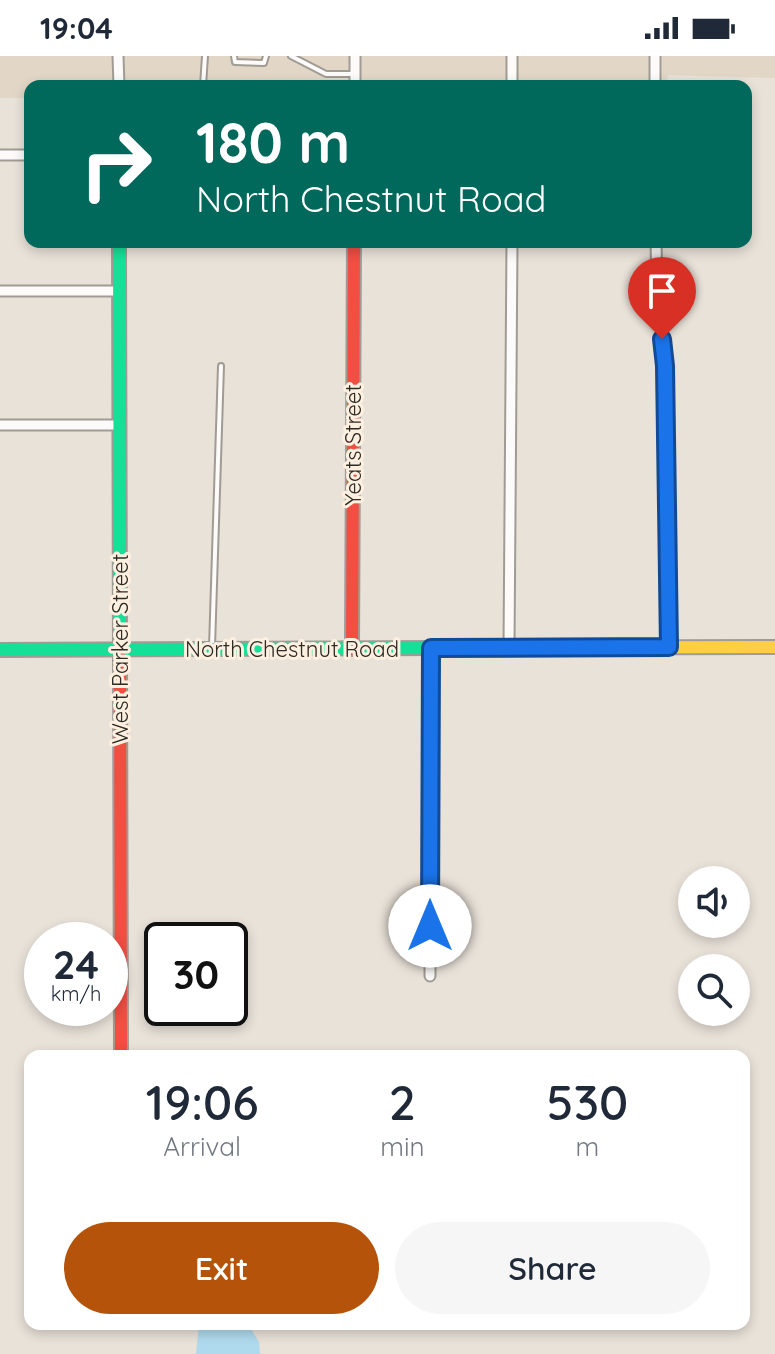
<!DOCTYPE html>
<style>
:root{--surface:#fff;--page:#f6f6f7;--text:#1f2937;--muted:#747a83;--accent:#b45309}
body{margin:0;font-family:Quicksand,sans-serif;background:var(--page);color:var(--text);height:100vh;display:flex;flex-direction:column;font-size:30px;white-space:nowrap}
*{box-sizing:border-box;margin:0}
p{font-size:26px;color:var(--muted)}
.icon{flex:none;width:44px;height:44px;fill:none;stroke:currentColor;stroke-width:2;stroke-linecap:round;stroke-linejoin:round}
.map{position:relative;flex:1;overflow:hidden}
.side{position:absolute;left:24px;top:994px;width:726px;height:280px;display:flex;flex-direction:column;background:var(--surface);border-radius:16px;box-shadow:0 4px 12px #0003}
.side>*{flex:none}
.hud{position:absolute;left:24px;top:24px;width:728px;height:168px;border-radius:16px;box-shadow:0 4px 12px #0003;background:#00695c;color:#fff;overflow:hidden}
.tools{position:absolute;left:678px;top:810px;display:grid;gap:16px}
.tools a{display:grid;place-items:center;width:72px;height:72px;border-radius:50%;background:var(--surface);box-shadow:0 4px 12px #0003;font-size:40px}
.speed{position:absolute;left:24px;top:866px;display:flex;gap:16px;font-size:40px;font-weight:700;text-align:center}
.speed>*{display:grid;place-content:center;width:104px;height:104px;border-radius:50%;background:var(--surface);box-shadow:0 4px 12px #0003;line-height:1}
.speed small{font-size:20px;font-weight:400}
.speed .limit{border:4px solid #111;border-radius:12px;background:#fff;color:#111}
.pin{position:absolute;display:grid;place-items:center;width:68px;height:68px;color:#fff;margin:-82px -34px;border-radius:50% 50% 50% 0;rotate:-45deg;box-shadow:0 0 8px #0007}
.pin .icon{rotate:45deg}
.me{position:absolute;width:88px;margin:-44px;rotate:0deg;stroke-linejoin:round;filter:drop-shadow(0 0 6px #0008)}
.turn{display:flex;align-items:center;gap:28px;height:168px;padding:0 40px;font-size:36px}
.turn .icon{width:104px;height:104px;stroke-width:2.5}
.turn b{display:block;font-size:56px;line-height:68px}
.eta{display:flex;justify-content:space-evenly;align-items:center;height:136px;text-align:center}
.eta b{font-size:48px;font-weight:600;line-height:56px}
.primary-button{display:flex;gap:16px;margin-top:auto;padding:16px 40px}
.primary-button a{flex:1;height:92px;border-radius:48px;background:var(--accent);color:#fff;font-size:32px;font-weight:600;line-height:92px;text-align:center}
.primary-button a+a{background:var(--page);color:var(--text)}
.status{display:flex;justify-content:space-between;align-items:center;height:56px;padding:0 40px;background:var(--surface);direction:ltr}
.status svg{height:22px;fill:currentColor}
.map>svg:first-child{display:block}
.built{fill:#e2d7c6}
.water{fill:#afdaee}
.lines{fill:none;stroke-linecap:round;stroke-linejoin:round}
.lane-casing{stroke:#a09b94;stroke-width:8}
.street-casing{stroke:#a09b94;stroke-width:13}
.fast-casing{stroke:#a09b94;stroke-width:16}
.slow-casing{stroke:#a09b94;stroke-width:16}
.jam-casing{stroke:#a09b94;stroke-width:16}
.lane{stroke:#fcfbf9;stroke-width:4}
.street{stroke:#fcfbf9;stroke-width:9}
.fast{stroke:#16e098;stroke-width:12}
.slow{stroke:#ffcf43;stroke-width:12}
.jam{stroke:#f24e42;stroke-width:12}
.route-casing{stroke:#114b97;stroke-width:20}
.route{stroke:#1a73e8;stroke-width:14}
.labels{text-anchor:middle;stroke-width:6;stroke-linejoin:round;paint-order:stroke}
.street-label{font-size:22px;fill:#2e2a24;stroke:#fdf0e0}
</style>
<div class="status"><b>19:04</b><svg viewBox="0 0 49 12"><path d="M0 12V9h3v3zM5 12V6h3v6zM10 12V3h3v9zM15 12V0h3v12zM26 1h20v11H26zM47 4h2v5h-2z"/></svg></div>
<div class="map">
<svg width="775" height="1298" viewBox="0 0 775 1298">
<rect width="100%" height="100%" fill="#e9e2d9"/>
<path class="built" d="M0,0H112L113,30H30V42H0Z
M124,0H349V30H125Z
M361,0H506V30H361Z
M518,0H649V30H518Z
M661,0H775V22L668,19L666,30H661Z"/>
<path class="water" d="M199,1268H248L259,1286L260,1298H196Z"/>
<g class="lines">
<defs>
<path id="lane" d="M234,0L235,6L264,7L266,0
M291,0L326,18H353
M203,30L205,0
M212,591L221,310"/>
<path id="street" d="M118,0L119,30
M655,0V30
M355,30V0
M512,30V0
M0,99H30
M656,186L657,229L665,310L669,591
M0,235H119
M0,369H120
M509,592L512,186
M430,920L431,592"/>
<path id="fast" d="M119,186L120,602
M0,594L446,592"/>
<path id="slow" d="M446,592L775,591"/>
<path id="jam" d="M352,593L354,186
M120,602L121,1000"/>
</defs>
<use href="#lane" class="lane-casing"/>
<use href="#street" class="street-casing"/>
<use href="#fast" class="fast-casing"/>
<use href="#slow" class="slow-casing"/>
<use href="#jam" class="jam-casing"/>
<use href="#lane" class="lane"/>
<use href="#street" class="street"/>
<use href="#fast" class="fast"/>
<use href="#slow" class="slow"/>
<use href="#jam" class="jam"/>
</g>
<g class="lines">
<defs>
<path id="route" d="M430,870L431,592L669,591L665,310L662,283"/>
</defs>
<use href="#route" class="route-casing"/>
<use href="#route" class="route"/>
</g>
<g class="labels">
<g class="street-label">
<text transform="translate(353 389) rotate(-90)" y="8">Yeats Street</text>
<text transform="translate(120 593) rotate(-90)" y="8">West Parker Street</text>
<text x="292" y="601">North Chestnut Road</text>
</g>
</g>
</svg>
<div class="tools">
<a><svg class="icon" aria-label="sound" viewBox="0 0 24 24"><path d="M4 9h4l5-4v14l-5-4H4zM17 9q2 3 0 6"/></svg></a>
<a><svg class="icon" aria-label="search" viewBox="0 0 24 24"><circle cx="10" cy="10" r="6"/><path d="M15 15l6 6"/></svg></a>
</div>
<div class="speed"><div>24<small>km/h</small></div><div class="limit">30</div></div>
<div class="pin" style="left:662px;top:283px;background:#d93025"><svg class="icon" aria-label="arrive" viewBox="0 0 24 24"><path d="M6 21V4h12l-3 4 3 4H6"/></svg></div>
<svg class="me" style="left:430px;top:870px" viewBox="-20 -20 40 40"><circle r="19" fill="#fff"/><path d="M0-13L10 11 0 6-10 11z" fill="#1a73e8"/></svg>
<div class="hud">
<div class="turn"><svg class="icon" aria-label="right" viewBox="0 0 24 24"><path d="M7 20v-9h11M14 6l5 5-5 5"/></svg><div><b>180 m</b>North Chestnut Road</div></div>
</div>
<section class="side">
<div class="eta">
<div><b>19:06</b><p>Arrival</p></div>
<div><b>2</b><p>min</p></div>
<div><b>530</b><p>m</p></div>
</div>
<div class="primary-button"><a>Exit</a><a>Share</a></div>
</section>
</div>
